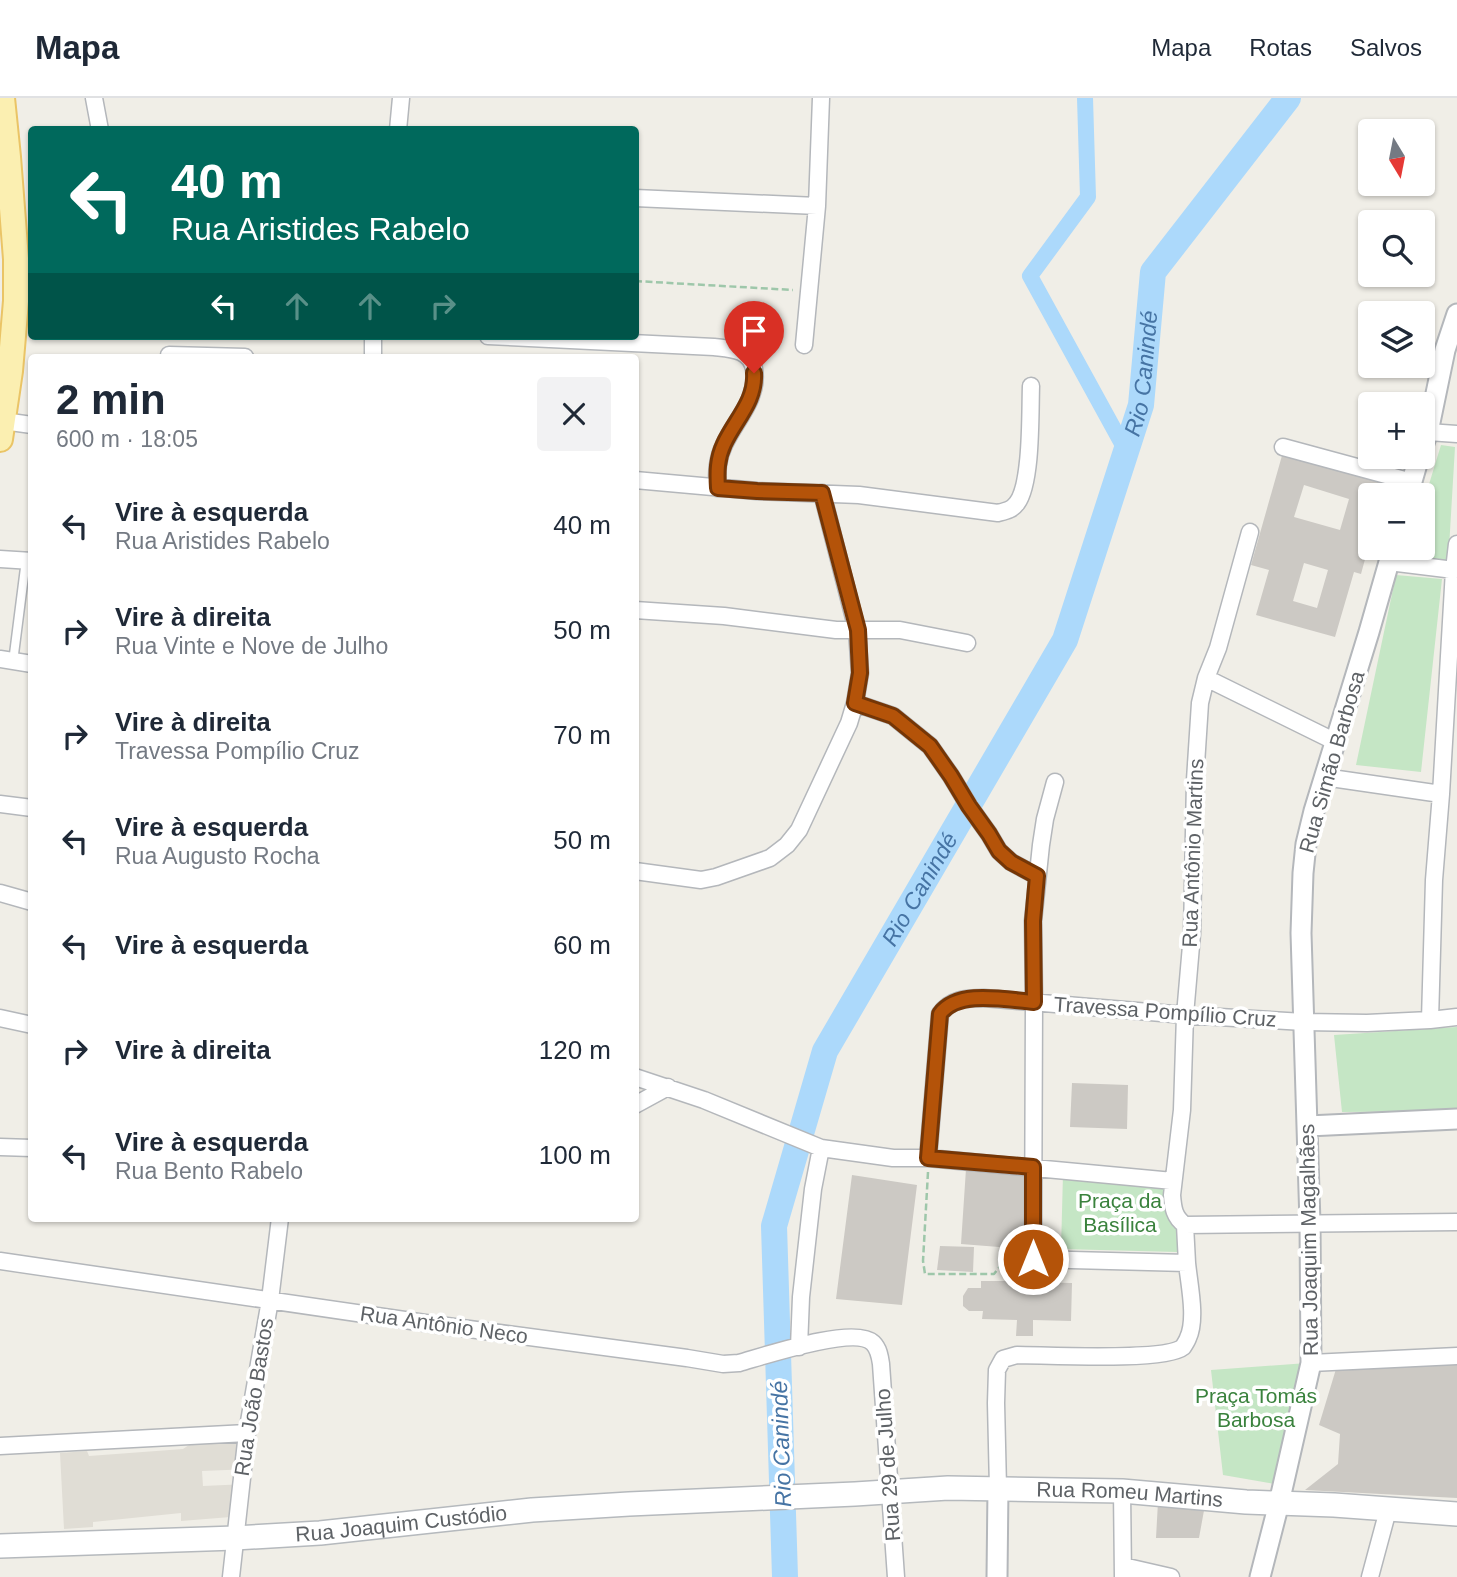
<!DOCTYPE html>
<html lang="pt">
<meta charset="utf-8">
<style>
:root{--surface:#fff;--page:#f2f2f3;--text:#1f2937;--muted:#747a83;--line:#e0e1e3}
body{margin:0;font-family:Helvetica,sans-serif;background:var(--page);color:var(--text);height:100vh;display:flex;flex-direction:column;font-size:26px;white-space:nowrap}
*{box-sizing:border-box;margin:0}
p{font-size:23px;color:var(--muted)}
.icon{flex:none;width:38px;height:38px;fill:none;stroke:currentColor;stroke-width:2;stroke-linecap:round;stroke-linejoin:round}
.map{position:relative;flex:1;overflow:hidden}
.panel{position:absolute;left:28px;top:256px;width:611px;height:868px;display:flex;flex-direction:column;background:var(--surface);border-radius:7px;box-shadow:0 2px 5px #0004}
.panel>*{flex:none}
.hud{position:absolute;left:28px;top:28px;width:611px;height:214px;border-radius:7px;box-shadow:0 2px 5px #0004;background:#00695c;color:#fff;overflow:hidden}
.needle{width:46px;rotate:170deg}
.tools{position:absolute;left:1358px;top:21px;display:grid;gap:14px}
.tools a{display:grid;place-items:center;width:77px;height:77px;border-radius:7px;background:var(--surface);box-shadow:0 2px 5px #0004;font-size:35px}
.pin{position:absolute;display:grid;place-items:center;width:60px;height:60px;color:#fff;margin:-72px -30px;border-radius:50% 50% 50% 0;rotate:-45deg;box-shadow:0 0 7px #0007}
.pin .icon{rotate:45deg}
.me{position:absolute;width:77px;margin:-38px;rotate:0deg;stroke-linejoin:round;filter:drop-shadow(0 0 5px #0008)}
.turn{display:flex;align-items:center;gap:24px;height:147px;padding:0 28px;font-size:32px}
.turn .icon{width:91px;height:91px;stroke-width:2.5}
.turn b{display:block;font-size:49px;line-height:60px}
.lanes{display:flex;align-items:center;height:66px;padding:0 28px;background:#0003;justify-content:center;gap:35px;direction:ltr}
.lanes .off{opacity:.35}
.round{display:grid;place-items:center;flex:none;width:74px;height:74px;border-radius:7px;background:var(--page)}
.summary{display:flex;align-items:center;justify-content:space-between;height:119px;padding:0 28px}
h1{font-size:42px;font-weight:700;line-height:52px}
ul{padding:0;list-style:none}
li{display:flex;align-items:center;gap:21px;height:105px;padding:0 28px}
li div{flex:1}
li b{display:block;font-size:26px}
li em{font-style:normal}
header{display:flex;align-items:center;gap:42px;box-sizing:border-box;height:98px;padding:0 35px;background:var(--surface);border-bottom:2px solid var(--line)}
header strong{font-size:33px}
nav{display:flex;gap:38px;margin-inline-start:auto;font-size:24px}
.map>svg:first-child{display:block}
.education{fill:#e0ddd5}
.green{fill:#c5e6c5}
.lines{fill:none;stroke-linecap:round;stroke-linejoin:round}
.canal{stroke:#acd9fb;stroke-width:16}
.river{stroke:#acd9fb;stroke-width:26}
.building{fill:#ccc9c4;fill-rule:evenodd}
.service-casing{stroke:#b4b7bb;stroke-width:11}
.minor-casing{stroke:#b4b7bb;stroke-width:19}
.tertiary-casing{stroke:#b4b7bb;stroke-width:23}
.secondary-casing{stroke:#b5b9bd;stroke-width:26}
.primary-casing{stroke:#eac466;stroke-width:28}
.path{stroke:#9ec7aa;stroke-width:2.5;stroke-dasharray:7 3.5;stroke-linecap:butt}
.service{stroke:#fff;stroke-width:8}
.minor{stroke:#fff;stroke-width:16}
.tertiary{stroke:#fff;stroke-width:19}
.secondary{stroke:#fff;stroke-width:23}
.primary{stroke:#fbefb1;stroke-width:24}
.route-casing{stroke:#753606;stroke-width:18}
.route{stroke:#b45309;stroke-width:12}
.labels{text-anchor:middle;stroke-width:7;stroke-linejoin:round;paint-order:stroke}
.street-label{font-size:21px;fill:#5e6266;stroke:#fff}
.park-label{font-size:21px;fill:#3a823d;stroke:#fff}
.water-label{font-size:23px;font-style:italic;fill:#4674a4;stroke:#fff}
</style>
<header>
<strong>Mapa</strong>
<nav><a>Mapa</a><a>Rotas</a><a>Salvos</a></nav>
</header>
<div class="map">
<svg width="1457" height="1479" viewBox="0 0 1457 1479">
<rect width="100%" height="100%" fill="#f0eee7"/>
<path class="education" d="M250,1342L251,1371L202,1373L203,1388L247,1386L243,1418L181,1423V1415L93,1424V1429L64,1431L60,1355L87,1353L89,1358L183,1351L192,1345Z"/>
<path class="green" d="M1441,347L1455,349L1448,467L1407,458L1409,450H1423V406Z
M1396,477L1442,481L1421,674L1356,667Z
M1457,929V1013L1342,1014L1334,937Z
M1063,1076L1179,1079L1177,1154L1061,1151Z
M1307,1265L1280,1387L1223,1377L1211,1272Z"/>
<g class="lines">
<path class="canal" d="M1085,0L1088,99L1030,178L1126,353"/>
<path class="river" id="s1" d="M785,1479L774,1128L825,953L1065,542L1141,307L1153,174L1288,0"/>
</g>
<path class="building" d="M1283,354L1398,387L1395,397H1370V421L1365,440L1370,442V443L1361,476L1354,474L1335,539L1256,517L1269,472L1251,467ZM1304,387L1349,401L1340,432L1294,419ZM1304,465L1328,472L1317,510L1293,503Z
M1072,985L1128,987L1127,1031L1070,1029Z
M966,1071L1027,1073L1026,1151L961,1146Z
M852,1077L917,1087L902,1207L836,1201Z
M940,1148L974,1149L973,1174L937,1172Z
M1015,1168L1032,1169V1184L1072,1185L1071,1223L1033,1222V1238H1016L1017,1222L982,1221L983,1213H969L963,1208V1198L968,1190H981V1183H1015Z
M1457,1263V1400L1305,1392L1338,1366L1340,1336L1319,1327L1336,1271Z
M1158,1404L1205,1407L1199,1440H1156Z"/>
<g class="lines">
<defs>
<path id="service" d="M13,564L26,462"/>
<path id="minor" d="M94,0L100,32
M398,32L401,0
M635,100L817,108
M488,238L714,249C731,251 750,251 754,271C759,301 735,322 724,347C717,361 717,374 717,390
M804,247L817,108L821,0
M169,257L245,259
M373,259V238
M3,323L32,327
M1428,334L1457,336
M1283,349L1412,384
M635,382L757,393L859,397L998,415C1006,413 1012,412 1017,405C1032,385 1030,315 1031,288
M0,461L32,463
M1389,464L1454,472
M635,512L724,518L836,532H900L967,545
M0,561L32,566
M1206,580L1336,644
M855,605L893,618L930,648L951,678L969,708L989,736L999,753L1011,764L1037,778
M1324,679L1441,696
M0,706L32,710
M635,773L701,782L716,779L770,760L787,747L799,732L849,625L855,605L860,575L857,532L822,395
M0,795L32,804
M0,920L32,927
M1430,922L1434,782L1441,696L1454,472L1457,446
M635,979L704,1002L821,1050L893,1060H928L1173,1083
M635,1007L668,989
M0,1049L32,1050
M928,1060L940,916C951,901 966,900 984,900L1185,917L1304,924L1367,925L1430,922L1457,919
M1185,1127L1457,1124
M0,1163L439,1227L687,1260L723,1266L739,1265C764,1258 855,1227 873,1245C879,1251 880,1259 881,1266L896,1479
M1187,1165L1185,1127C1174,1119 1173,1110 1172,1097L1182,1012L1185,917L1192,836L1195,682L1200,605L1206,580L1218,550L1250,434
M799,1249L801,1199L813,1091L821,1050
M1311,1265L1457,1258
M0,1348L247,1335
M998,1390L996,1305L997,1272L1003,1261L1017,1257C1045,1257 1165,1264 1183,1249C1185,1246 1187,1243 1188,1240C1197,1221 1189,1186 1187,1165L1033,1161L1034,904L1033,823L1041,747L1045,721L1055,684
M1122,1393L1123,1479
M1123,1468L1171,1479
M231,1479L247,1335L270,1202L280,1120
M1370,1479L1388,1412"/>
<path id="tertiary" d="M1423,348L1428,334L1445,252L1457,216
M1408,397L1419,359
M1308,1028L1457,1021
M997,1479L998,1390
M1260,1479L1279,1405L1311,1265L1310,1125L1301,835L1303,775L1306,746L1314,713L1369,534L1393,450"/>
<g id="secondary">
<path id="s2" d="M0,1448L235,1440L320,1435L532,1412L629,1406L855,1396L948,1390L1122,1393L1246,1404L1334,1407L1457,1416"/>
</g>
<path id="primary" d="M0,341L10,273L16,203V161L8,59L2,0"/>
</defs>
<use href="#service" class="service-casing"/>
<use href="#minor" class="minor-casing"/>
<use href="#tertiary" class="tertiary-casing"/>
<use href="#secondary" class="secondary-casing"/>
<use href="#primary" class="primary-casing"/>
<path class="path" d="M635,183L793,192
M928,1074L923,1163L925,1176H994L1005,1162H1019"/>
<use href="#service" class="service"/>
<use href="#minor" class="minor"/>
<use href="#tertiary" class="tertiary"/>
<use href="#secondary" class="secondary"/>
<use href="#primary" class="primary"/>
</g>
<g class="lines">
<defs>
<path id="route" d="M754,275C756,303 735,322 724,346C717,361 717,374 718,390L757,393L822,395L858,532L860,575L855,605L893,618L930,648L951,678L969,708L989,736L999,753L1011,764L1037,778L1033,823L1034,904C1006,902 958,891 940,916L928,1060L1033,1069V1161"/>
</defs>
<use href="#route" class="route-casing"/>
<use href="#route" class="route"/>
</g>
<g class="labels">
<g class="street-label">
<text transform="translate(1332 664) rotate(-74)" y="7">Rua Simão Barbosa</text>
<text transform="translate(1193 755) rotate(-88)" y="7">Rua Antônio Martins</text>
<text transform="translate(1165 914) rotate(4)" y="7">Travessa Pompílio Cruz</text>
<text transform="translate(1309 1142) rotate(-91)" y="7">Rua Joaquim Magalhães</text>
<text transform="translate(444 1227) rotate(8)" y="7">Rua Antônio Neco</text>
<text transform="translate(254 1299) rotate(-81)" y="7">Rua João Bastos</text>
<text transform="translate(888 1367) rotate(-94)" y="7">Rua 29 de Julho</text>
<text dy="7" stroke="none"><textPath href="#s2" startOffset="1132">Rua Romeu Martins</textPath></text>
<text dy="7" stroke="none"><textPath href="#s2" startOffset="402">Rua Joaquim Custódio</textPath></text>
</g>
<g class="park-label">
<text x="1120" y="1110">Praça da<tspan x="1120" dy="24">Basílica</tspan></text>
<text x="1256" y="1305">Praça Tomás<tspan x="1256" dy="24">Barbosa</tspan></text>
</g>
<g class="water-label">
<text dy="8" stroke="none"><textPath href="#s1" startOffset="1288">Rio Canindé</textPath></text>
<text dy="8" stroke="none"><textPath href="#s1" startOffset="721">Rio Canindé</textPath></text>
<text transform="translate(781 1346) rotate(-92)" y="8">Rio Canindé</text>
</g>
</g>
</svg>
<div class="tools">
<a><svg class="needle" viewBox="-14 -14 28 28"><path d="M0-13l5 13h-10z" fill="#e53935"/><path d="M0 13l5-13h-10z" fill="#747a83"/></svg></a>
<a><svg class="icon" aria-label="search" viewBox="0 0 24 24"><circle cx="10" cy="10" r="6"/><path d="M15 15l6 6"/></svg></a>
<a><svg class="icon" aria-label="layers" viewBox="0 0 24 24"><path d="M12 4l9 5-9 5-9-5zM3 14l9 5 9-5"/></svg></a>
<a>+</a>
<a>−</a>
</div>
<div class="pin" style="left:754px;top:275px;background:#d93025"><svg class="icon" aria-label="arrive" viewBox="0 0 24 24"><path d="M6 21V4h12l-3 4 3 4H6"/></svg></div>
<svg class="me" style="left:1033px;top:1161px" viewBox="-20 -20 40 40"><circle r="17" fill="#b45309" stroke="#fff" stroke-width="3"/><path d="M0-11L8 9 0 5-8 9z" fill="#fff"/></svg>
<div class="hud">
<div class="turn"><svg class="icon" aria-label="left" viewBox="0 0 24 24"><path d="M17 20v-9H6M10 6l-5 5 5 5"/></svg><div><b>40 m</b>Rua Aristides Rabelo</div></div>
<div class="lanes"><svg class="icon" aria-label="left" viewBox="0 0 24 24"><path d="M17 20v-9H6M10 6l-5 5 5 5"/></svg><svg class="icon off" aria-label="ahead" viewBox="0 0 24 24"><path d="M12 20V5M6 11l6-6 6 6"/></svg><svg class="icon off" aria-label="ahead" viewBox="0 0 24 24"><path d="M12 20V5M6 11l6-6 6 6"/></svg><svg class="icon off" aria-label="right" viewBox="0 0 24 24"><path d="M7 20v-9h11M14 6l5 5-5 5"/></svg></div>
</div>
<section class="panel">
<div class="summary"><div><h1>2 min</h1><p>600 m · 18:05</p></div><a class="round"><svg class="icon" aria-label="close" viewBox="0 0 24 24"><path d="M6 6l12 12M18 6L6 18"/></svg></a></div>
<ul>
<li><svg class="icon" aria-label="left" viewBox="0 0 24 24"><path d="M17 20v-9H6M10 6l-5 5 5 5"/></svg><div><b>Vire à esquerda</b><p>Rua Aristides Rabelo</p></div><em>40 m</em></li>
<li><svg class="icon" aria-label="right" viewBox="0 0 24 24"><path d="M7 20v-9h11M14 6l5 5-5 5"/></svg><div><b>Vire à direita</b><p>Rua Vinte e Nove de Julho</p></div><em>50 m</em></li>
<li><svg class="icon" aria-label="right" viewBox="0 0 24 24"><path d="M7 20v-9h11M14 6l5 5-5 5"/></svg><div><b>Vire à direita</b><p>Travessa Pompílio Cruz</p></div><em>70 m</em></li>
<li><svg class="icon" aria-label="left" viewBox="0 0 24 24"><path d="M17 20v-9H6M10 6l-5 5 5 5"/></svg><div><b>Vire à esquerda</b><p>Rua Augusto Rocha</p></div><em>50 m</em></li>
<li><svg class="icon" aria-label="left" viewBox="0 0 24 24"><path d="M17 20v-9H6M10 6l-5 5 5 5"/></svg><div><b>Vire à esquerda</b></div><em>60 m</em></li>
<li><svg class="icon" aria-label="right" viewBox="0 0 24 24"><path d="M7 20v-9h11M14 6l5 5-5 5"/></svg><div><b>Vire à direita</b></div><em>120 m</em></li>
<li><svg class="icon" aria-label="left" viewBox="0 0 24 24"><path d="M17 20v-9H6M10 6l-5 5 5 5"/></svg><div><b>Vire à esquerda</b><p>Rua Bento Rabelo</p></div><em>100 m</em></li>
</ul>
</section>
</div>
